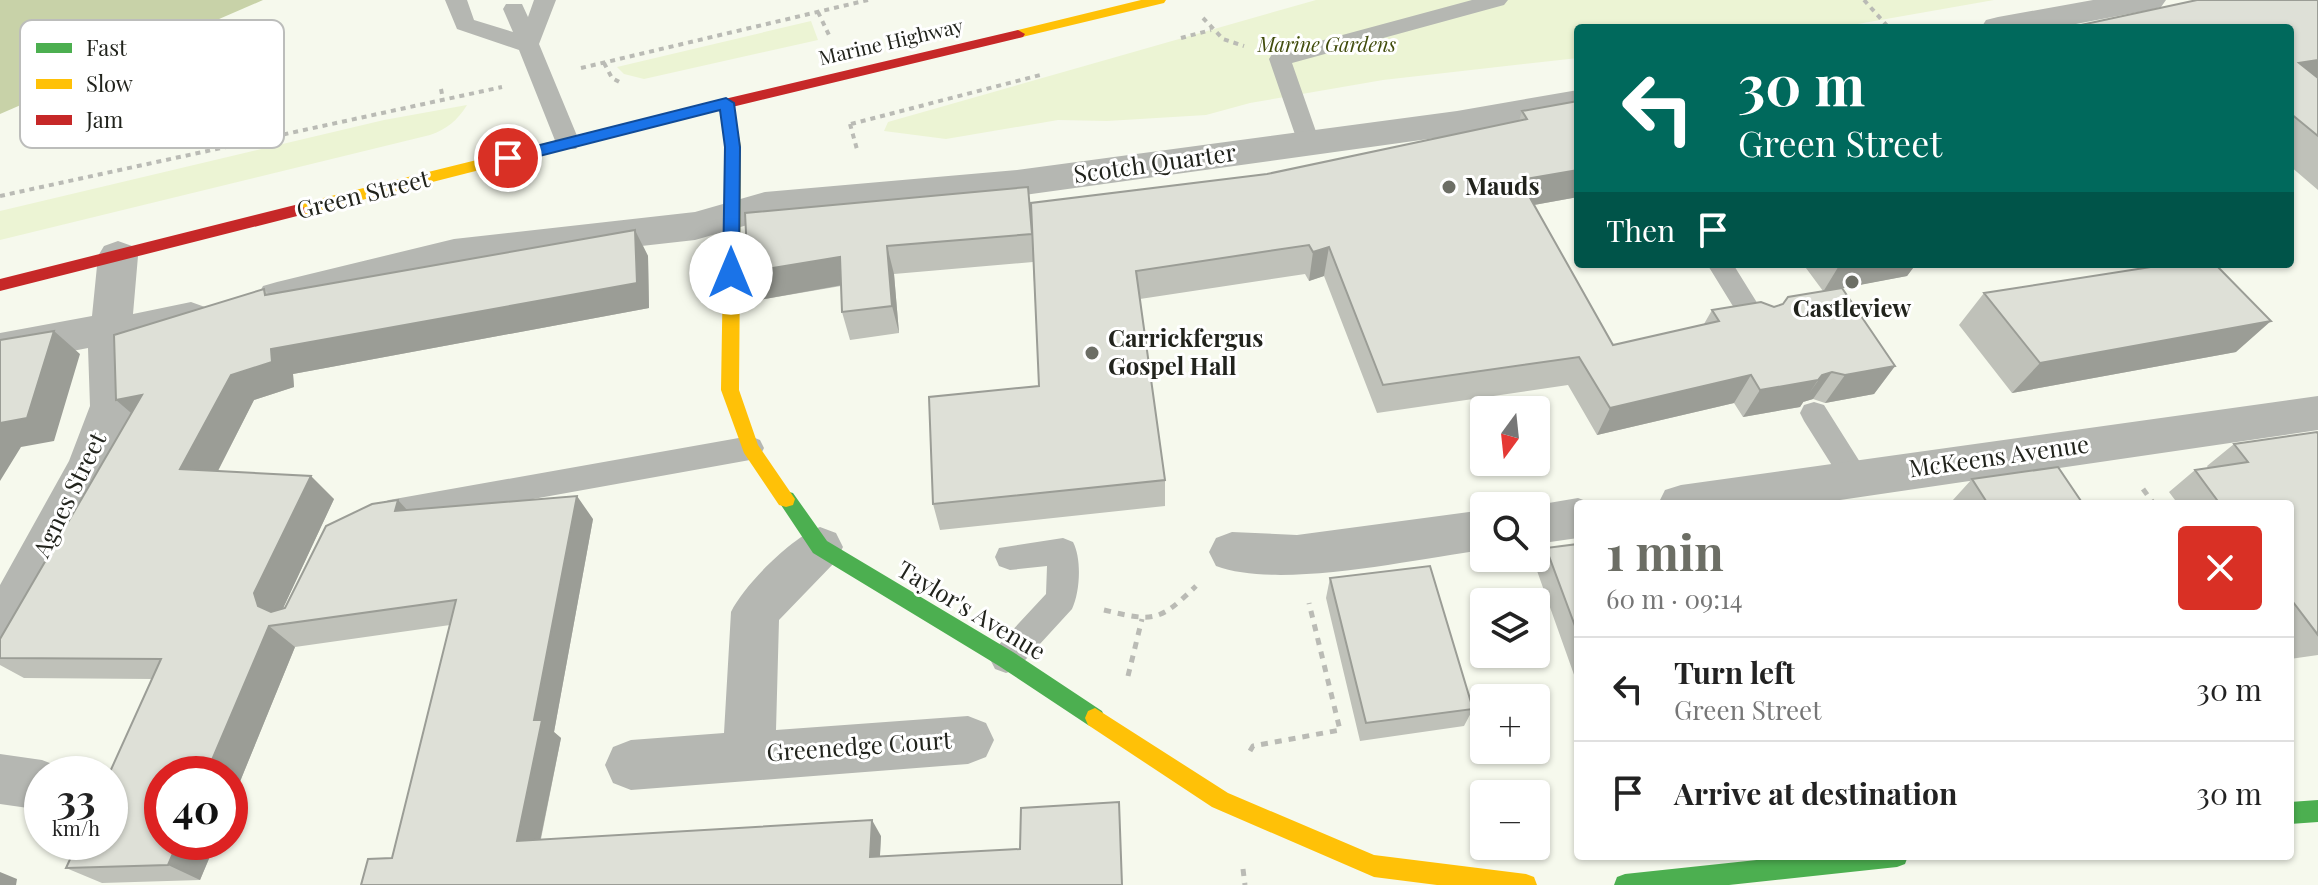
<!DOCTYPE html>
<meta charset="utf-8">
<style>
:root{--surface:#fff;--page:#f6f6f6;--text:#222;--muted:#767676;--line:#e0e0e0;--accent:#6c6e65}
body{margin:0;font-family:"Playfair Display",serif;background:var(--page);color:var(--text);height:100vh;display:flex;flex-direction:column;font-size:30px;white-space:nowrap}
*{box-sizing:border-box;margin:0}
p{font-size:26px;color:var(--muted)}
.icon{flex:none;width:44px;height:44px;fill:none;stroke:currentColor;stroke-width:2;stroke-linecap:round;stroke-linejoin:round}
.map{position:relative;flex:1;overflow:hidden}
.details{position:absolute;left:1574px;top:500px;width:720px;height:360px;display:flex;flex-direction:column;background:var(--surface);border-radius:8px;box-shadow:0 2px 6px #0004}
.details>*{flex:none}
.top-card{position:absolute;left:1574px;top:24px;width:720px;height:244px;border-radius:8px;box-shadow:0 2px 6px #0004;background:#00695c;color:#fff;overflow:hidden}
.needle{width:52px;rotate:195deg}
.controls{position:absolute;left:1470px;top:396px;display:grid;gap:16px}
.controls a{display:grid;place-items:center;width:80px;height:80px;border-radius:8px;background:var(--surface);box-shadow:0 2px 6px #0004;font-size:40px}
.speed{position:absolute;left:24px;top:756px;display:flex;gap:16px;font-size:40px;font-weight:700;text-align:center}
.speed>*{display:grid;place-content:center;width:104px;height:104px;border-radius:50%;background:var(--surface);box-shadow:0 2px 6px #0004;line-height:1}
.speed small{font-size:20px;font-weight:400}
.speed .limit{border:12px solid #d22;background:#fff;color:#111}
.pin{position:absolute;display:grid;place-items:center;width:68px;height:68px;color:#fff;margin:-34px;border:4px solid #fff;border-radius:50%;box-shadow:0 2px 8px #0007}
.me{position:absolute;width:88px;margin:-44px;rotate:0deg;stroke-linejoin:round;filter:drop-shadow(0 0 6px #0008)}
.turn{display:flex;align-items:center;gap:28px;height:168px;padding:0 32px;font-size:36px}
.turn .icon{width:104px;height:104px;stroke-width:2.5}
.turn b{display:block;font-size:56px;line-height:68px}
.then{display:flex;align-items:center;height:76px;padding:0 32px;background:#0003;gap:16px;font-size:30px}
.round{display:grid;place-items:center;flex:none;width:84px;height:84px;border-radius:8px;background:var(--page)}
.headline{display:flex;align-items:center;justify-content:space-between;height:136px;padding:0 32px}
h1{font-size:48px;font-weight:700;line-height:60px;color:var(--accent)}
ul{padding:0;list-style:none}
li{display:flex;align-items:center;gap:24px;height:104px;padding:0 32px;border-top:2px solid var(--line)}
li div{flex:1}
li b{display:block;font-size:30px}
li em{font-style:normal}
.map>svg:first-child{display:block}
.green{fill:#ecf4d4}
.water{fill:#c8d2a8}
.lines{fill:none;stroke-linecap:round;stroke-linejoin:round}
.path-far1{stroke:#babbb5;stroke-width:4;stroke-dasharray:5 5;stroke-linecap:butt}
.path{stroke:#babbb5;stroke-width:5;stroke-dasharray:7 7;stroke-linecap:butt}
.lane{fill:#b5b7b2;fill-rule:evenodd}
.street{fill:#b5b7b2;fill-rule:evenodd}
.fast{fill:#4caf50;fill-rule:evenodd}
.slow{fill:#ffc107;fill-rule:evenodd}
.jam{fill:#c62828;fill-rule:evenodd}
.wall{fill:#bfc1b9}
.shaded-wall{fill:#9b9d96}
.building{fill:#dee0d7;stroke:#9b9d96;stroke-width:2}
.route{fill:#1a73e8;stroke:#114b97;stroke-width:2}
.poi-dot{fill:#6c6e65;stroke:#fff;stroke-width:3}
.labels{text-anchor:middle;stroke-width:6;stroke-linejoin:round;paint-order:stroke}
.far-street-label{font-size:20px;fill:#21231c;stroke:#fff}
.far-park-label{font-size:20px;font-style:italic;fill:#414c0c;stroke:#fff}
.street-label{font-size:24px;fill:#21231c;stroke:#fff}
.poi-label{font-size:24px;font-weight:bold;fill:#21231c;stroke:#fff;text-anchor:start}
.key{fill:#fff;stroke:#bcbdbb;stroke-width:2}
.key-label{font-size:22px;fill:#21231c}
</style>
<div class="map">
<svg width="2318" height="885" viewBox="0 0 2318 885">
<rect width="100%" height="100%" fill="#f6f9ed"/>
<path class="green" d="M1316,0H1994L1835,28H1578V58L1383,80L1250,103L1206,115L1107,121L1058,120L946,139L884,131L888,122Z
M811,21L818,40L644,79L624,74L617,67Z
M467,105C457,121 447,129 430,135L0,240V211L384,120Z"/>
<path class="water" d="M0,0H263L0,114Z"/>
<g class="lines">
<path class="path-far1" d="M1864,0L1889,28
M818,12L829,35
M1203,18L1223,39L1244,46
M1181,38L1211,30
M604,63L612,78L623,84
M581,68L868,0
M441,89L443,99
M850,124L858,153
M851,124L1044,74
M0,196L502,87"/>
<path class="path" d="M2143,489L2154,504
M1104,610C1154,622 1159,622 1196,586
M1128,676L1142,619
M1250,751L1253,746L1340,730L1309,603
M1243,869L1245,885"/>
<path class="lane" d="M445,0H467L474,20L513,32L503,9L506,4H522L528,17L534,0H556L539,44L580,143L576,149H560L556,143L519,50L457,29Z
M1472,0H1508L1504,5L1292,63L1320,143L1316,149H1300L1269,59L1272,54Z
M1707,264H1733L1769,322L1765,329L1756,332L1747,329Z
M1814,402L1824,405L1865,470L1869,478L1865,486L1855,490L1845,486L1804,421L1800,413L1804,405Z
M750,436L760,440L764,448L760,456L750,460L393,524L370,533L360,530L355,521L360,512L389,500Z
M1063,538L1073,542C1082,559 1080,592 1072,609L1017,669L1006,673L995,669L990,659L995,649L1046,594L1047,566L1010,570L999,566L995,557L999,548Z"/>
<path class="street" d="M2093,0H2166L2161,7L2149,10L2055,28H1981L1986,20L1998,17Z
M1578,90V114L1457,135L1017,196L765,220L695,240L454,267L277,312L263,308L257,297L263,286L277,282L454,239L695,212L765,192L1017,170L1457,111Z
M118,241L132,246L138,256L133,314L191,302L205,307L211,318L205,329L130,346L134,406L112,465L17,647L0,653V585L69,461L90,406L88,348L0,365V333L92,316L98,256L104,246Z
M2318,396V430L1813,504H1658L1665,490L1681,485Z
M1578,498L1594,504H1578V538L1536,544V506H1531Z
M1484,510V550C1413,559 1281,590 1216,566L1209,552L1216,538L1232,532L1297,535Z
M820,527L836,533L843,547L836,561L779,620L776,730L968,716L986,723L994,740L986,757L968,764L631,790L613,783L605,765L613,747L631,740L724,733L731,612C744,585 792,537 820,527Z
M0,754L42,760L60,767L63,774H42V810L0,804Z"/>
<path class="fast" d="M786,491L793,493L827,541L1013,652L1102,711L1105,718L1102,725L1095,728L1088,725L999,666L813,553L777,499L779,493Z
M2318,800V822L2290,824V802Z
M1793,856H1908L1905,864L1897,867L1729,885H1614L1617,877L1625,874Z"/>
<path class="slow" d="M1141,0H1166L1164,3L1018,38L1011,34L1018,30Z
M726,98L733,103L741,147L739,390L758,445L795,499L793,505L786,507L779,505L744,453L721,390L725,147L719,103Z
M699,105L704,107V113L299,216L291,210L299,204Z
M1095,708L1228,793L1374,855L1526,874L1534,877L1537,885H1437L1374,877L1212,807L1088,725L1085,718L1088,711Z"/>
<path class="jam" d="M1018,30L1025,34L1023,37L699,115L692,110L699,105Z
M299,204L307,210L305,214L0,291V279Z"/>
</g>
<path class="wall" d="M2318,0V190L2290,166V28Z
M1578,101V197L1534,205L1613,345L1704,324L1712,310L1774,307L1823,291L1803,264H1916L1907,276L1842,288L1895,366L1874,394L1825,403L1813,399L1803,402L1800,407L1743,417L1734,403L1597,435L1568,385L1377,413L1324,276L1309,281L1305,274L1140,299L1165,480V506L940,530L933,504L1039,386L1033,262L894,274L899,333L850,340L842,312L841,286L759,300L748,272L1031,214L1267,174L1519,121L1522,111Z
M635,230L648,256L649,308L293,374L294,387L254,400L218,471L334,499L283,608L407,510L593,519L554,732L561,738L541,839L881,836L880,856L1123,885L392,858L450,625L295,647L230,806V774L162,842H216L200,880L102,883L66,868L152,679L24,678L0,665V639L132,413L264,289L269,294Z
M1984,293L2236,352L2012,393L1959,325Z
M2318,434V655L2290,659V504H2178L2169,492L2195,470L2208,468L2207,466L2234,444Z
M1972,479L2083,504H1954L1952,501Z
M1578,544V686L1536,568L1546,548Z
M1330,578L1473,709L1464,726L1360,741L1326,598Z"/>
<path class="shaded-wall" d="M2318,60V84L2299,63Z
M1578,170V197L1511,209L1520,180Z
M635,230L648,256L649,308L293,374L294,387L254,400L207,492L180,469L231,375L271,349Z
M887,246L894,274L899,333L892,306Z
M1329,247L1324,276L1309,281L1313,252Z
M840,257L848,284L759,300L748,272Z
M1840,264H1916L1907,276L1823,292Z
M2271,321L2236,352L2012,393L2040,363Z
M54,331L80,354L54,441L21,447L0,481V423Z
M1895,366L1874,394L1825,403L1845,375Z
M1832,372L1813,399L1803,402L1822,375Z
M1751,375L1734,403L1597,435L1610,408Z
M1818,380L1800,407L1743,417L1760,390Z
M142,395L144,424L116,400Z
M311,476L334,499L280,615L283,624L258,606L254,593Z
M577,496L593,519L554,732L561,738L537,856L517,841L534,720Z
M398,500L418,522L395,511Z
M269,626L295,647L230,806V774H206Z
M872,820L881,836L879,872L870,857Z
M178,842H216L200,880L168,865Z
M0,872L17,879L16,885H0Z"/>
<path class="building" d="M2197,0H2318V60L2299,63L2318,78V136L2290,113V28H2067Z
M1578,101V170L1520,180L1613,345L1719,321L1712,310L1761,302L1774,307L1783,304L1788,297L1842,288L1895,366L1845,375L1832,372L1822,375L1818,380L1760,390L1751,375L1610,408L1579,357L1383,385L1329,247L1313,252L1309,245L1136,271L1165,480L933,504L929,397L1039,386L1031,203L1267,174L1527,119L1522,111Z
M1028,187L1032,234L887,246L892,306L842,312L840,257L748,272L745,213Z
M635,230L637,283L271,349L272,362L231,375L180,469L311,476L254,593L258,606L271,612L285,608L326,526L372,504L398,500L395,511L577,496L534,720H542L517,841L872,820L870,857L1020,849L1021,808L1119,802L1122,885H361L368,859L392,858L456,600L269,626L206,774H162V842H178L168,865L66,868L78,842H110V774H109L161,659L0,658V639L142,395L116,400L114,335L264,289L265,295Z
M2170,264H2215L2271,321L2040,363L1984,293Z
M54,331L27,418L0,423V340Z
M2317,432L2318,434V635L2290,598V504H2220L2195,470L2248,462L2234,444Z
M2058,467L2083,504H1988L1972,479Z
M1578,544V634L1546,548Z
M1430,566L1473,709L1366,723L1330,578Z"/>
<path class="route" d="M726,98L734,103L740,147L739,273L731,279L723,273L725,147L720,110L508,164L501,158L508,153Z"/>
<g class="poi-dot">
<circle cx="1449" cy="187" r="8"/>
<circle cx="1852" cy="282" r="8"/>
<circle cx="1092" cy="353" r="8"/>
</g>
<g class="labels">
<g class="far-street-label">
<text transform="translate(891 42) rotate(-13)" y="7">Marine Highway</text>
</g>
<g class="far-park-label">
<text x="1327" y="52">Marine Gardens</text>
</g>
<g class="street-label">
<text transform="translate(1155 164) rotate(-8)" y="8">Scotch Quarter</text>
<text transform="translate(363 195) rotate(-14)" y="8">Green Street</text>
<text transform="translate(1999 457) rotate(-8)" y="8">McKeens Avenue</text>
<text transform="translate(70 495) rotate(-64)" y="8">Agnes Street</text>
<text transform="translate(971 611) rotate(31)" y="8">Taylor's Avenue</text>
<text transform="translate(859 747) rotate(-4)" y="8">Greenedge Court</text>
</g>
<g class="poi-label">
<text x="1465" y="195">Mauds</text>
<text x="1852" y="317" text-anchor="middle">Castleview</text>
<text x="1108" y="347">Carrickfergus<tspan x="1108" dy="28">Gospel Hall</tspan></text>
</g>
</g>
<rect x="20" y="20" width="264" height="128" rx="12" class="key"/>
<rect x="36" y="43" width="36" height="10" fill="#4caf50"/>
<rect x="36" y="79" width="36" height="10" fill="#ffc107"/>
<rect x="36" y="115" width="36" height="10" fill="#c62828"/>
<g class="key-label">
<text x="86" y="56">Fast</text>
<text x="86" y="92">Slow</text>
<text x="86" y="128">Jam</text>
</g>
</svg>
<div class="controls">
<a><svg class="needle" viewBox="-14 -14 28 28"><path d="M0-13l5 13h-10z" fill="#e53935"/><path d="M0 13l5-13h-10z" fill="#767676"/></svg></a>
<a><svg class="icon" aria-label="search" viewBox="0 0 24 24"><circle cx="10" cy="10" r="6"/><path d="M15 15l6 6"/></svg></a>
<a><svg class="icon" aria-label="layers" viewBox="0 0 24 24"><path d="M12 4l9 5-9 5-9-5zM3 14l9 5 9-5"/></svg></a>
<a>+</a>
<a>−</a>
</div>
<div class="speed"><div>33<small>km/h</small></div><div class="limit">40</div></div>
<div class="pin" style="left:508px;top:158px;background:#d93025"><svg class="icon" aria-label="arrive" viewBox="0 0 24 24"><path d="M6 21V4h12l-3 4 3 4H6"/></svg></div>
<svg class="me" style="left:731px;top:273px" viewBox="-20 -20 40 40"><circle r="19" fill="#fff"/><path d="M0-13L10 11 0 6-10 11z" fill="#1a73e8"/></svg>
<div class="top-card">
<div class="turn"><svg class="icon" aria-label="left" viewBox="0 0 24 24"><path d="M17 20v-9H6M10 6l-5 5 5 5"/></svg><div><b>30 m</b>Green Street</div></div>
<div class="then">Then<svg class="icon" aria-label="arrive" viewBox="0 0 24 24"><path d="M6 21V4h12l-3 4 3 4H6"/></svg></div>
</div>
<section class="details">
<div class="headline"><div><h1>1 min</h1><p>60 m · 09:14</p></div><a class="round" style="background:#d93025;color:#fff"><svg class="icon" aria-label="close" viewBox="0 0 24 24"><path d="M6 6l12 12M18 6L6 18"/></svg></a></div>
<ul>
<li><svg class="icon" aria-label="left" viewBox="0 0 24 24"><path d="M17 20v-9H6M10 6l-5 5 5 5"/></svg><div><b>Turn left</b><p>Green Street</p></div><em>30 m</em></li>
<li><svg class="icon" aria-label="arrive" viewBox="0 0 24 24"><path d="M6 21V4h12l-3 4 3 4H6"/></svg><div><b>Arrive at destination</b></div><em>30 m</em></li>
</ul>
</section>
</div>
